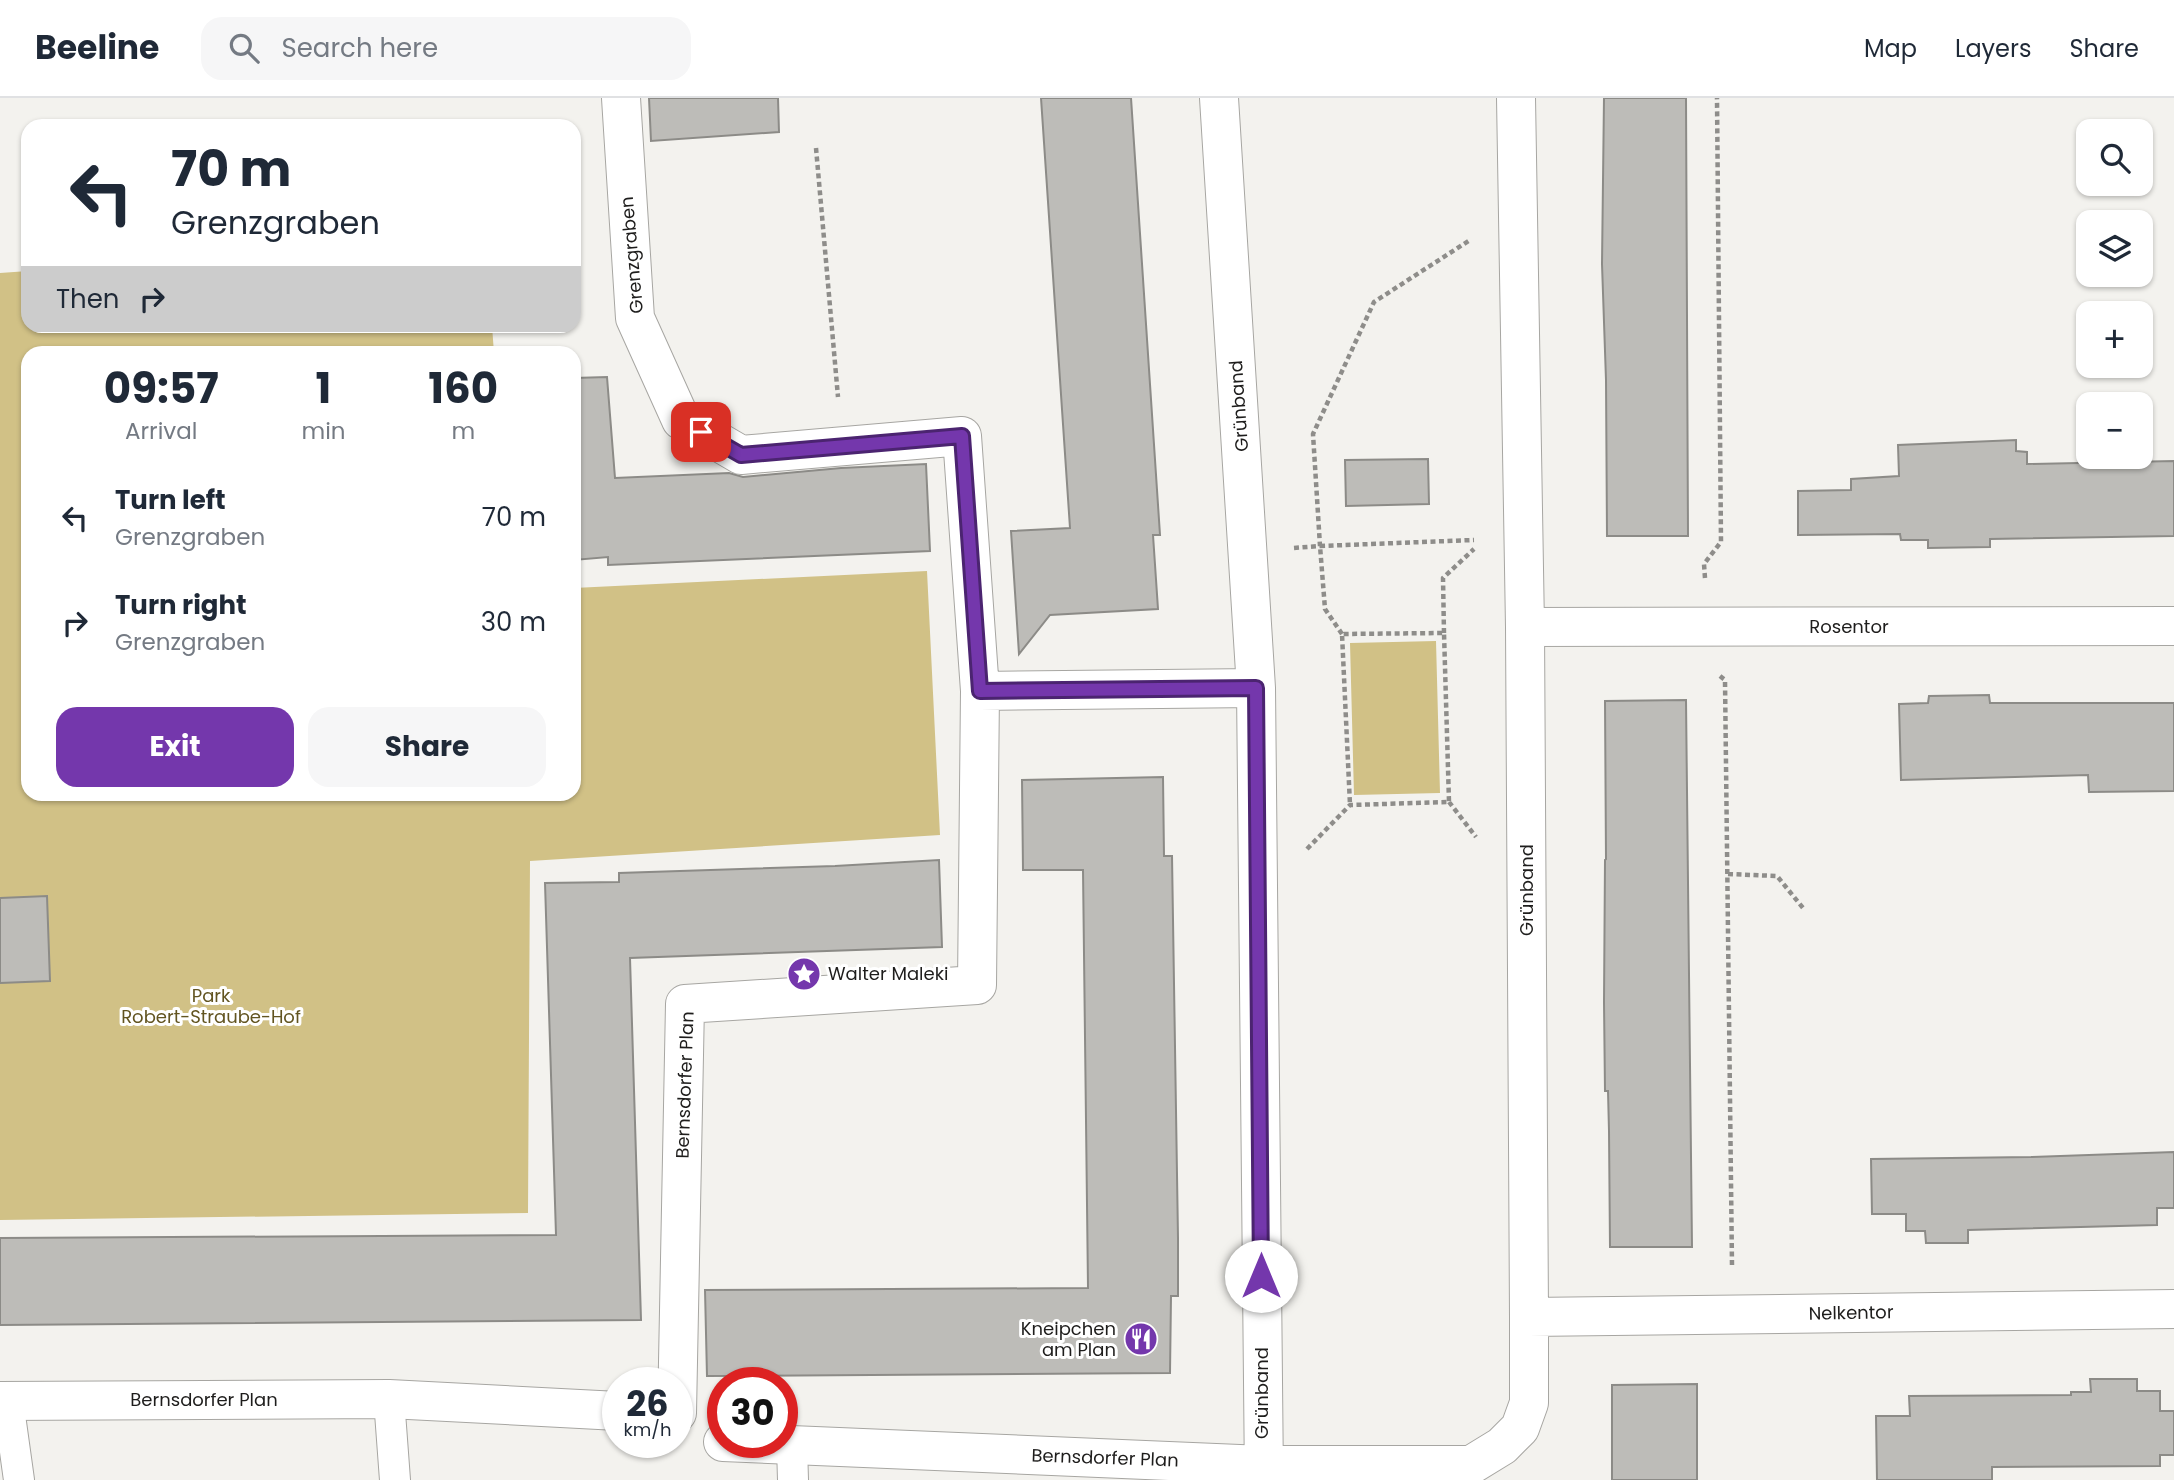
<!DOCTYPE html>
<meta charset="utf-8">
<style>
:root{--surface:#fff;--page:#f6f6f7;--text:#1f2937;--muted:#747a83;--line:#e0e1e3;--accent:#7437ac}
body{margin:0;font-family:Poppins,sans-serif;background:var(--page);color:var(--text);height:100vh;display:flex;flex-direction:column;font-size:26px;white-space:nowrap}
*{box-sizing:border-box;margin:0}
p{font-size:23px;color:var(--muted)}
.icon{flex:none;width:38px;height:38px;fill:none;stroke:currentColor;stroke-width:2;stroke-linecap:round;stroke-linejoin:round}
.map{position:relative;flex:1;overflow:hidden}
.details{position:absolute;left:21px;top:248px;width:560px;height:455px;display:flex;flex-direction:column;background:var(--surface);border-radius:21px;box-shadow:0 2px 5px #0004}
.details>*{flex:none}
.hud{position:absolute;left:21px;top:21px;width:560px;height:214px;border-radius:21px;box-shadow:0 2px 5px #0004;background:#fff;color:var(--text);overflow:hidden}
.fabs{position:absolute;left:2076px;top:21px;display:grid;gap:14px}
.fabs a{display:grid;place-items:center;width:77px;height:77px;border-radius:14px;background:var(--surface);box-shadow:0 2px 5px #0004;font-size:35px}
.speed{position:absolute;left:602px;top:1269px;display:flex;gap:14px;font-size:35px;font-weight:700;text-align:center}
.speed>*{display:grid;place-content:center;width:91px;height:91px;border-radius:50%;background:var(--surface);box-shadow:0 2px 5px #0004;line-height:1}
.speed small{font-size:18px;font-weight:400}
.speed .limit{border:10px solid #d22;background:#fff;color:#111}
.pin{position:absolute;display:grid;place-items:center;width:60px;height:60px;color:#fff;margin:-30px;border-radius:14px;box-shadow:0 4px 10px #0006}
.me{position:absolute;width:77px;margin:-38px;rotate:0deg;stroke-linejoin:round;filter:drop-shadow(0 0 5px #0008)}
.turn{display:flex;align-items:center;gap:24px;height:147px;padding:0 35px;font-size:32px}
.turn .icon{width:91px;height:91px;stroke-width:2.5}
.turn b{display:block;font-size:49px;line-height:60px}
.then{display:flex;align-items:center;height:66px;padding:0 35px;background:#0003;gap:14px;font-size:26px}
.eta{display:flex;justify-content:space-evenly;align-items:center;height:119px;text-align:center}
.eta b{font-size:42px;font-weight:700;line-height:49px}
.button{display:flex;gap:14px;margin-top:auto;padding:14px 35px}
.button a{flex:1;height:80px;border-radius:21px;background:var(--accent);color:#fff;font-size:28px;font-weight:700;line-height:80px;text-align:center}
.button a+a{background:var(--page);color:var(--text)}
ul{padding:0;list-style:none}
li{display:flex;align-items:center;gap:21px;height:105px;padding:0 35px}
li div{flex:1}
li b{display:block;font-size:26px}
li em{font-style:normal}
header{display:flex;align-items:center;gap:42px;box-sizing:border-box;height:98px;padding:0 35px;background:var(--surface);border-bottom:2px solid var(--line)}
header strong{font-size:33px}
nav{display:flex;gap:38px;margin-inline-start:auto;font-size:24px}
.search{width:490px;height:63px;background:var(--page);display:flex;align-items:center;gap:18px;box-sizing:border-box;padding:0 24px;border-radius:21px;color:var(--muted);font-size:26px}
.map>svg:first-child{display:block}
.green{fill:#d1c186}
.building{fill:#bdbcb8;stroke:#8c8b87;stroke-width:2}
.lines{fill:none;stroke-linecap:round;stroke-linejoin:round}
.service-casing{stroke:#a7a6a2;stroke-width:32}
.minor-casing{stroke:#a7a6a2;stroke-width:40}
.path{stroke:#8e8d8a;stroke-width:4.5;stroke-dasharray:5 3.5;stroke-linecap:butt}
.service{stroke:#fff;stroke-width:30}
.minor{stroke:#fff;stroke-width:38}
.route-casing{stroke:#4b2470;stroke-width:18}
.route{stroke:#7437ac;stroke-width:12}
.labels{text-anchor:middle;stroke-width:6;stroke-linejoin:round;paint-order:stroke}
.street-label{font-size:18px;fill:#1e1d1c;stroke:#fff}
.poi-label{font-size:18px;fill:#1e1d1c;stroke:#fff;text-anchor:start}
.park-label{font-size:18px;fill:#625420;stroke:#fff}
</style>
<header>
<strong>Beeline</strong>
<div class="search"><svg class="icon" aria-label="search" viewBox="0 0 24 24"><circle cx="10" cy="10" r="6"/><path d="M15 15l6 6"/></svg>Search here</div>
<nav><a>Map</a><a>Layers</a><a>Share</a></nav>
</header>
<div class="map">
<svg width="2174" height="1382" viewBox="0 0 2174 1382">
<rect width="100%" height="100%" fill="#f3f2ee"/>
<path class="green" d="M28,173V228H492L494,255L28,256V696H574V490L927,473L940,737L530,763L528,1115L0,1122V175Z
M1436,543L1440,695L1354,697L1350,545Z"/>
<path class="building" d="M649,0H778L779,34L651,43Z
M1041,0H1131L1160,437H1153L1158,511L1050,517L1019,556L1011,433L1070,430Z
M1604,0H1686L1688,438H1607L1606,282L1602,166Z
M607,279L615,380L729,375L743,379L841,370L926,366L930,453L608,467V459L574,462V280Z
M2016,342V353L2027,354V366L2174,363V438L1990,441V449L1928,450V442H1901L1900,436L1798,437V393L1851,392V381L1899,378L1898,347Z
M1428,361L1429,406L1346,408L1345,362Z
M1989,597L1990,605H2174V693L2089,694L2088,677L1901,682L1899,606L1928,605L1929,598Z
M1686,602L1692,1149H1610L1609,1033L1608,993H1605L1604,904L1605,762L1606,761L1605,603Z
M1163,679L1164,758H1172L1178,1140V1198H1171L1170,1275L707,1278L705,1192L1088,1190L1083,772H1023L1022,682Z
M939,762L942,849L630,860L641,1222L0,1227V1140L556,1137L545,785L619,784V775L835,768Z
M47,798L50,883L0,885V800Z
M2174,1054V1110H2157V1127L1968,1132V1145H1926L1925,1133H1906V1116H1872L1871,1061L2031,1059Z
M2090,1281H2137V1293H2160V1313H2174V1357H2160V1368L1992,1369V1382H1877L1876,1318H1910L1909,1298L2071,1297V1294H2091Z
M1697,1286V1382H1612V1287Z"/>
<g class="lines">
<defs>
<path id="service" d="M389,1301L395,1382
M8,1303L19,1382
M792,1348L793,1382"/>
<path id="minor" d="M621,0L635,220L681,322L741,357L962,338L980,593L1256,590
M1219,0L1256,590L1264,1382
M1525,529L2174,528
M1529,1219L2174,1211
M0,1303L389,1301L618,1313
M677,1315L685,906L977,887L980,593
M723,1344L1263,1367H1471L1502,1348L1520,1330L1529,1305V1219L1525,529L1516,0"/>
</defs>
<use href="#service" class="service-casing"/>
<use href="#minor" class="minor-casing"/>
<path class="path" d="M816,50L838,299
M1294,450L1320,448L1313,336L1374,204L1470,142
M1705,480L1704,466L1721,444L1717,0
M1444,535L1443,480L1474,451
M1342,536L1325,511L1320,448L1474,442
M1720,578L1725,582L1732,1168
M1449,704L1476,739
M1307,751L1350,707L1449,704L1444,535L1342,536L1350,707
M1728,776L1777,778L1803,810"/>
<use href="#service" class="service"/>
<use href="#minor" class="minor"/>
</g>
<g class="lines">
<defs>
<path id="route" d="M701,334L741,357L962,338L980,593L1256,590L1261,1178"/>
</defs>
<use href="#route" class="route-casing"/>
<use href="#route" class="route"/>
</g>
<defs>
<symbol id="sight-disc" viewBox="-11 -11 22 22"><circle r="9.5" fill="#7437ac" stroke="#fff"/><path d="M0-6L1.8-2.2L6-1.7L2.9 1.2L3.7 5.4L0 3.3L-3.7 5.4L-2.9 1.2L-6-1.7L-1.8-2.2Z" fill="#fff"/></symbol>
<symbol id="restaurant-disc" viewBox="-11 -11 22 22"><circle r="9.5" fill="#7437ac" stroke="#fff"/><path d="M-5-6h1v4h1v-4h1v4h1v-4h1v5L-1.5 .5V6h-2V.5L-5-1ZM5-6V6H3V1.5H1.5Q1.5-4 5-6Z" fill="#fff"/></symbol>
</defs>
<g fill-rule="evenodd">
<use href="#sight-disc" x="785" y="857" width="38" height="38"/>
<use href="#restaurant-disc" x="1122" y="1222" width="38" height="38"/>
</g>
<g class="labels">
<g class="street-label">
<text transform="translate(632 157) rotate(-95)" y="6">Grenzgraben</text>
<text transform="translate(1239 308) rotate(-94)" y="6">Grünband</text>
<text x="1849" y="535">Rosentor</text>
<text transform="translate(1527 792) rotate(-90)" y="6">Grünband</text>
<text transform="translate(685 987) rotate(-88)" y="6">Bernsdorfer Plan</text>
<text transform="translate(1851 1215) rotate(-1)" y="6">Nelkentor</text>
<text transform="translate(1262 1295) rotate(-90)" y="6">Grünband</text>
<text x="204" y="1308">Bernsdorfer Plan</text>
<text transform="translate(1105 1360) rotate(2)" y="6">Bernsdorfer Plan</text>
</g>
<g class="poi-label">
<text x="828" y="882">Walter Maleki</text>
<text x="1116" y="1237" text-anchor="end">Kneipchen<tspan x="1116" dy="21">am Plan</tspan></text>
</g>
<g class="park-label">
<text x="211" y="904">Park<tspan x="211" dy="21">Robert-Straube-Hof</tspan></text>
</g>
</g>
</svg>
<div class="fabs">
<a><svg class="icon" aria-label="search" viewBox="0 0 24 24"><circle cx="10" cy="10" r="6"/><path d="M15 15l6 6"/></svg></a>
<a><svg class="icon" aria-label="layers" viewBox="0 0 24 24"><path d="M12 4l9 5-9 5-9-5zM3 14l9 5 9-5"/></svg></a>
<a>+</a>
<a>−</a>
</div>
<div class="speed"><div>26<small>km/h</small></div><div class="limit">30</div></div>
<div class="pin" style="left:701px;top:334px;background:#d93025"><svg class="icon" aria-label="arrive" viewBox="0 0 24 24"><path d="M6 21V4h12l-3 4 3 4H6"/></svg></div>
<svg class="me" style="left:1261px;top:1178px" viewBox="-20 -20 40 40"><circle r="19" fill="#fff"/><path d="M0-13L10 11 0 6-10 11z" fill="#7437ac"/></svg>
<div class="hud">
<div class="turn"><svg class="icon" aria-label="left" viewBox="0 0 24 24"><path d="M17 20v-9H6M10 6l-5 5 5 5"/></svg><div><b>70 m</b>Grenzgraben</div></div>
<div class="then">Then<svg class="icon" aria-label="right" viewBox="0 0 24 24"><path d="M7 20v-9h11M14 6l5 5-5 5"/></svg></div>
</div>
<section class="details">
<div class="eta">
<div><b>09:57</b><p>Arrival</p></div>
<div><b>1</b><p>min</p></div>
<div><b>160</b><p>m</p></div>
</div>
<ul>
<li><svg class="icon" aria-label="left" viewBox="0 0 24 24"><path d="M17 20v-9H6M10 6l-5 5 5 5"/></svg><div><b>Turn left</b><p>Grenzgraben</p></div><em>70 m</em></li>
<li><svg class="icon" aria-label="right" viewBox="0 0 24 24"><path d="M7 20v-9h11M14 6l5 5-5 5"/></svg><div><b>Turn right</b><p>Grenzgraben</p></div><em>30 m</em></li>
</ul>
<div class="button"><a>Exit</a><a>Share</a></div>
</section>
</div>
